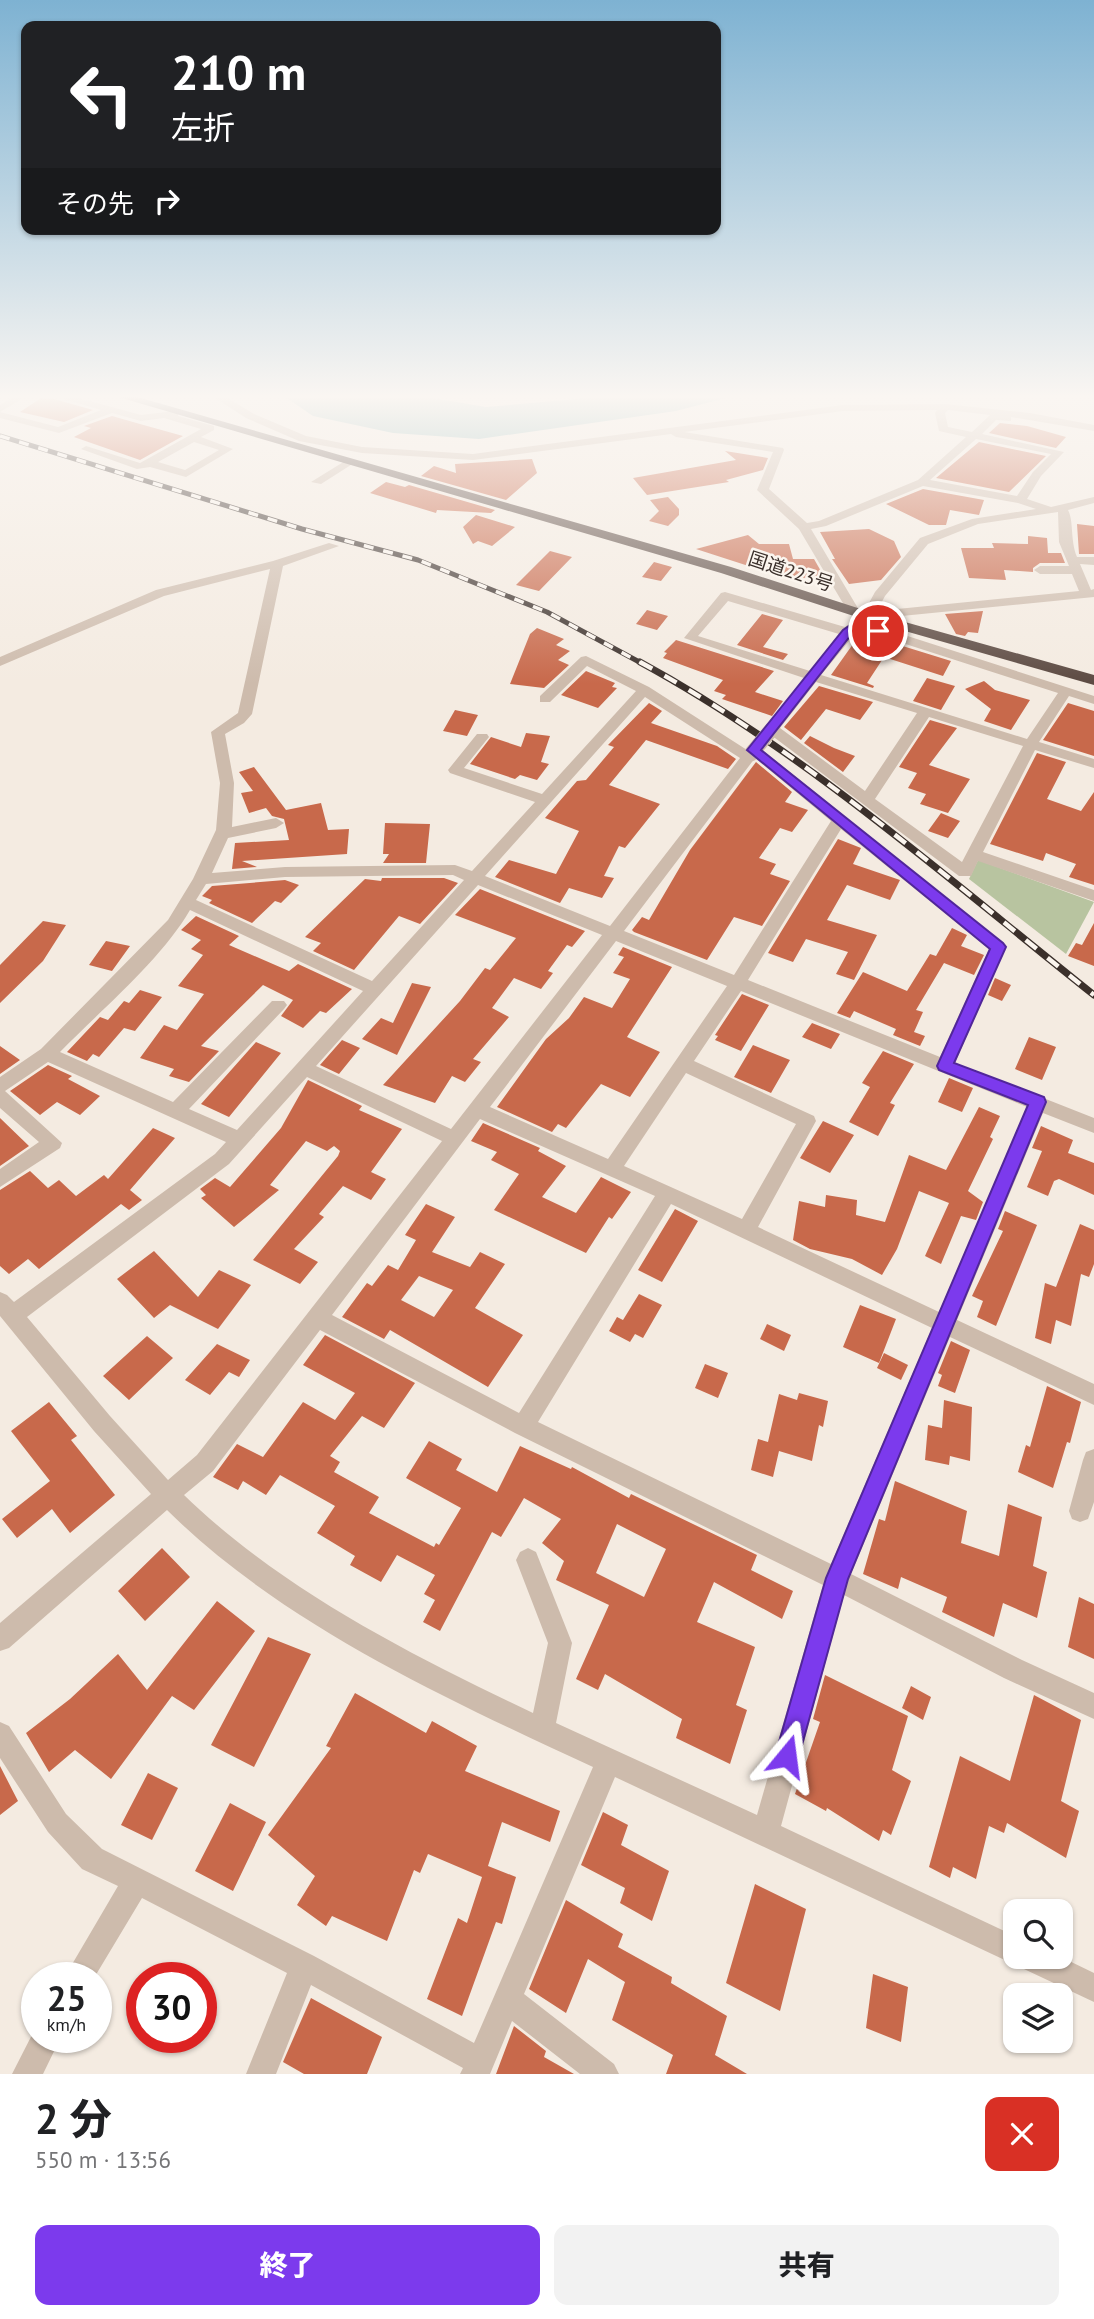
<!DOCTYPE html>
<html lang="ja">
<meta charset="utf-8">
<style>
:root{--surface:#fff;--page:#f2f2f2;--text:#202124;--muted:#757577;--accent:#7c3aed}
body{margin:0;font-family:"PT Sans","Noto Sans JP",sans-serif;background:var(--page);color:var(--text);height:100vh;display:flex;flex-direction:column;font-size:26px;white-space:nowrap}
*{box-sizing:border-box;margin:0}
p{font-size:23px;color:var(--muted)}
.icon{flex:none;width:38px;height:38px;fill:none;stroke:currentColor;stroke-width:2;stroke-linecap:round;stroke-linejoin:round}
.map{position:relative;height:2074px;overflow:hidden}
.sheet{display:flex;flex-direction:column;background:var(--surface);flex:1}
.sheet>*{flex:none}
.banner{position:absolute;left:21px;top:21px;width:700px;height:214px;border-radius:14px;box-shadow:0 2px 5px #0004;background:#202124;color:#fff;overflow:hidden}
.buttons{position:absolute;left:1003px;top:1899px;display:grid;gap:14px}
.buttons a{display:grid;place-items:center;width:70px;height:70px;border-radius:14px;background:var(--surface);box-shadow:0 2px 5px #0004;font-size:35px}
.speed{position:absolute;left:21px;top:1962px;display:flex;gap:14px;font-size:35px;font-weight:700;text-align:center}
.speed>*{display:grid;place-content:center;width:91px;height:91px;border-radius:50%;background:var(--surface);box-shadow:0 2px 5px #0004;line-height:1}
.speed small{font-size:18px;font-weight:400}
.speed .limit{border:10px solid #d22;background:#fff;color:#111}
.pin{position:absolute;display:grid;place-items:center;width:60px;height:60px;color:#fff;margin:-30px;border:4px solid #fff;border-radius:50%;box-shadow:0 2px 7px #0007}
.me{position:absolute;width:77px;margin:-38px;rotate:16deg;stroke-linejoin:round;filter:drop-shadow(0 0 5px #0008)}
.turn{display:flex;align-items:center;gap:24px;height:147px;padding:0 35px;font-size:32px}
.turn .icon{width:91px;height:91px;stroke-width:2.5}
.turn b{display:block;font-size:49px;line-height:60px}
.then{display:flex;align-items:center;height:66px;padding:0 35px;background:#0003;gap:14px;font-size:26px}
.round{display:grid;place-items:center;flex:none;width:74px;height:74px;border-radius:14px;background:var(--page)}
.summary{display:flex;align-items:center;justify-content:space-between;height:119px;padding:0 35px}
h1{font-size:42px;font-weight:800;line-height:52px}
.action{display:flex;gap:14px;margin-top:auto;padding:14px 35px}
.action a{flex:1;height:80px;border-radius:14px;background:var(--accent);color:#fff;font-size:28px;font-weight:800;line-height:80px;text-align:center}
.action a+a{background:var(--page);color:var(--text)}
.map>svg:first-child{display:block}
.green{fill:#b8c4a0}
.water{fill:#7fb0b2}
.building{fill:#c8694b;fill-rule:evenodd}
.lines{fill:none;stroke-linecap:round;stroke-linejoin:round}
.minor{fill:#cdbbac;fill-rule:evenodd}
.highway{fill:#5c4a42;fill-rule:evenodd}
.rail-far1-casing{stroke:#3b302b;stroke-width:5}
.rail-casing{stroke:#3b302b;stroke-width:7}
.rail-far1{stroke:#fbf5ee;stroke-width:3.5;stroke-dasharray:10;stroke-linecap:butt}
.rail{stroke:#fbf5ee;stroke-width:4.5;stroke-dasharray:14;stroke-linecap:butt}
.minor-bridge{stroke:#cdbbac;stroke-width:15}
.route{fill:#7c3aed;stroke:#51269a;stroke-width:2}
.labels{text-anchor:middle;stroke-width:5;stroke-linejoin:round;paint-order:stroke}
.far-street-label{font-size:19px;fill:#3b302b;stroke:#fbf5ee}
</style>
<div class="map">
<svg width="1094" height="2074" viewBox="0 0 1094 2074">
<rect width="100%" height="100%" fill="#f4ebe1"/>
<path class="green" d="M978,860L1094,902L1066,954L969,879Z"/>
<path class="water" d="M281,394H409L486,407L577,399L598,394H741L676,411L479,439L393,433L313,416Z"/>
<path class="building" d="M41,398L54,399L93,410L64,422L20,412Z
M112,416L140,424L183,436L140,460L74,437L91,428L84,426Z
M1000,423L1027,426L1066,437L1056,448L989,433Z
M979,442L1046,456L1009,492L936,478Z
M725,451L768,458L763,470L726,480L729,482L647,495L633,478L736,460Z
M532,459L537,473L506,500L421,476L434,466L456,473L455,464Z
M386,482L405,487L409,485L495,510L491,513L437,510L436,513L370,493Z
M923,489L984,500L979,515L950,510L946,525H929L886,504Z
M668,497L679,509V515L668,526L649,521L659,511L650,500Z
M476,515L515,527L492,546L478,541L473,544L463,527Z
M1077,524L1094,526V554H1079Z
M869,529L894,541L901,557L881,580L849,584L832,559H835L820,532Z
M748,535L759,544H789L793,559H814L826,580L776,575L696,549Z
M1028,536L1047,538L1048,553H1061L1065,563H1040L1033,568V572L1004,570L1006,580L969,578L961,548H994L992,543L1028,544Z
M550,551L572,557L539,591L516,585Z
M654,562L672,567L661,581L642,577Z
M647,610L668,616L657,630L636,624Z
M983,611L978,633L968,632L965,636L956,634L945,614Z
M762,614L783,620L763,647L788,654L783,660L737,645Z
M537,628L564,639L556,645L570,651L558,660L569,665L544,688L510,684L530,634Z
M858,637L877,643L880,639L951,661L943,676L884,657L867,683L874,686L873,688L831,675Z
M676,640L774,671L755,692L783,701L772,716L722,699L726,695L714,691L723,680L663,658L667,653L664,652Z
M586,671L615,683L612,687L617,688L598,708L561,695Z
M927,678L955,686L941,710L913,701Z
M984,681L995,690L1030,700L1011,730L984,721L991,709L965,689Z
M819,686L873,702L860,720L826,709L801,740L784,727Z
M649,703L662,711L651,723L717,746L736,759L728,769L646,740L609,785L660,804L625,848L619,846L604,876L614,878L602,898L569,888L560,903L495,877L509,860L556,874L579,831L545,818L577,781L586,780L614,747L608,745Z
M1068,703L1094,711V756L1043,740Z
M455,710L478,715L467,736L443,731Z
M930,720L957,728L929,765L970,779L948,813L920,804L926,794L908,788L917,773L899,767Z
M526,733L550,736L541,762L549,764L537,780L520,775L515,779L470,764L491,737L521,747Z
M810,736L834,748L855,756L843,772L804,743Z
M1037,753L1066,762L1047,799L1081,811L1094,792V885L1069,877L1076,864L1046,853L1043,861L990,844Z
M756,762L792,792L785,802L808,810L792,832L780,828L759,858L776,864L770,874L790,881L762,926L734,917L707,960L634,932L632,930L642,917L649,920L690,850Z
M254,767L286,810L321,803L328,830L349,829L347,854L242,861L257,867L232,869L235,843L289,840L284,819L272,816L266,808L249,813L241,793L253,791L239,772Z
M941,813L960,821L948,838L928,831Z
M385,823L430,824L426,863H383L389,854H383Z
M838,839L861,848L853,864L900,880L890,900L847,885L827,920L877,935L854,980L836,974L848,952L806,939L793,962L768,953Z
M382,878H444L458,883L420,924L399,916L354,970L313,951L321,943L305,937L365,879L381,881Z
M285,880L299,885L281,903L275,901L252,923L209,903L212,900L202,896L212,886Z
M480,889L585,931L572,947L567,945L548,971L553,973L541,989L514,978L492,1008L509,1017L473,1059L481,1062L465,1082L452,1076L435,1103L383,1085L460,1001L485,968L490,970L516,938L455,915Z
M196,916L239,936L229,945L289,971L298,964L352,989L326,1013L320,1011L303,1028L281,1016L293,1000L263,985L201,1046L219,1051L189,1082L169,1076L174,1069L140,1058L164,1025L177,1030L204,994L178,986L203,955L191,949L201,940L181,930Z
M43,921L66,925L43,961L0,1003V965Z
M1094,923V966L1068,956L1076,943L1082,945Z
M952,928L967,935L961,946L984,955L974,975L944,963L916,1010L923,1012L914,1032L925,1036L920,1046L893,1035L896,1029L854,1011L850,1018L837,1013L863,972L907,991L930,954L936,956Z
M106,941L130,946L112,971L89,965Z
M623,947L672,967L627,1037L660,1052L630,1097L601,1084L566,1128L558,1124L552,1132L497,1107L546,1039L569,1018L584,997L612,1008L630,979L613,973L624,957L618,955Z
M995,978L1011,985L1002,1001L988,995Z
M412,983L431,987L397,1055L362,1039L381,1018L393,1023Z
M140,990L162,997L135,1031L124,1028L99,1057L93,1054L87,1061L67,1052L100,1017L108,1020L124,1001L129,1003Z
M742,994L769,1005L741,1051L715,1040L718,1036L715,1035Z
M812,1023L840,1034L831,1049L802,1037Z
M1029,1037L1056,1047L1042,1080L1015,1069Z
M342,1040L360,1048L339,1074L320,1065Z
M256,1042L281,1053L229,1117L201,1104Z
M753,1045L790,1060L771,1093L734,1077Z
M0,1046L20,1060L0,1074Z
M883,1051L914,1064L890,1103L895,1105L878,1136L849,1122L870,1087L862,1083Z
M48,1065L72,1076L68,1079L100,1096L80,1115L57,1102L40,1115L10,1091Z
M949,1078L973,1088L962,1112L938,1102Z
M308,1080L362,1106L359,1110L402,1129L371,1172L386,1179L371,1200L343,1186L319,1214L324,1217L294,1249L318,1262L300,1284L253,1260L338,1156L340,1151L334,1146L327,1151L306,1141L270,1185L279,1190L234,1227L201,1198L206,1195L200,1189L215,1178L230,1187L281,1128Z
M979,1107L1000,1116L990,1137L993,1139L968,1191L983,1202L976,1220L961,1216L941,1264L925,1256L949,1203L919,1191L897,1249L882,1275L852,1259L810,1249L793,1240L799,1201L825,1207L826,1195L857,1200L856,1215L885,1222L909,1155L946,1170Z
M0,1118L29,1146L0,1166Z
M823,1121L854,1135L830,1173L800,1158Z
M483,1123L540,1148L538,1151L566,1166L542,1197L576,1213L601,1177L631,1192L612,1219L609,1217L586,1253L494,1210L519,1174L491,1160L497,1152L471,1141Z
M1041,1126L1073,1140L1068,1153L1094,1163V1195L1059,1179L1054,1181L1048,1196L1027,1187L1042,1151L1032,1148Z
M153,1128L175,1138L130,1190L142,1200L129,1210L121,1204L39,1269L28,1259L9,1274L0,1266V1190L30,1171L48,1188L59,1180L76,1196L104,1175L108,1179Z
M426,1204L455,1217L432,1252L470,1267L480,1252L505,1264L475,1308L523,1335L488,1387L390,1330L384,1339L342,1317L367,1283L372,1286L388,1265L398,1270L416,1240L405,1235ZM419,1276L453,1290L434,1317L401,1300Z
M675,1209L698,1221L662,1282L638,1270Z
M1005,1211L1037,1225L996,1326L977,1317L983,1301L972,1296L1003,1231L998,1229Z
M1080,1224L1094,1230V1264L1089,1277L1081,1274L1071,1326L1056,1320L1051,1344L1035,1338L1045,1283L1056,1287Z
M154,1251L198,1297L219,1270L251,1285L218,1329L170,1305L154,1318L117,1279Z
M639,1294L662,1305L643,1338L635,1334L630,1342L609,1331L617,1317L623,1320Z
M860,1305L896,1319L879,1363L843,1347Z
M767,1324L791,1335L784,1351L760,1339Z
M325,1335L415,1383L384,1428L362,1416L330,1456L340,1462L334,1472L379,1497L369,1513L434,1547L436,1543L439,1545L461,1508L406,1478L429,1441L462,1459L456,1470L497,1492L520,1446L571,1469L572,1467L629,1498L631,1494L757,1555L751,1570L793,1591L782,1619L714,1582L697,1622L755,1647L736,1705L747,1710L730,1764L676,1738L682,1719L605,1674L598,1690L576,1679L609,1605L556,1580L564,1561L542,1543L561,1519L524,1498L501,1537L492,1532L440,1631L423,1622L435,1600L424,1594L435,1575L397,1555L381,1582L350,1565L355,1556L317,1533L335,1506L280,1475L266,1495L243,1481L238,1490L213,1477L237,1444L263,1457L303,1402L335,1420L355,1393L303,1365ZM617,1524L666,1549L644,1597L596,1573Z
M147,1336L173,1358L129,1400L103,1376Z
M951,1341L970,1350L955,1393L938,1386L942,1375L938,1373Z
M217,1344L250,1360L239,1377L229,1372L210,1395L185,1380Z
M884,1353L908,1365L901,1380L877,1368Z
M705,1364L728,1373L718,1398L695,1388Z
M1047,1386L1081,1402L1070,1443L1067,1442L1053,1488L1018,1472L1026,1445L1030,1447Z
M799,1393L828,1401L823,1427L819,1425L812,1461L779,1451L773,1477L751,1470L758,1439L768,1442L779,1394L797,1400Z
M944,1400L972,1407L970,1461L950,1456L949,1465L925,1460L928,1425L942,1428Z
M49,1402L77,1436L71,1440L115,1495L70,1533L52,1509L17,1538L2,1519L50,1481L11,1431Z
M895,1481L967,1511L961,1543L999,1556L1008,1504L1042,1517L1033,1566L1047,1572L1037,1618L1003,1603L994,1637L942,1612L947,1597L901,1577L898,1589L863,1574L879,1519L885,1521Z
M162,1548L190,1577L145,1621L118,1591Z
M1079,1597L1094,1604V1659L1068,1647Z
M217,1601L255,1631L194,1710L172,1696L111,1779L75,1750L49,1772L26,1733L70,1699L118,1654L147,1690Z
M268,1637L311,1654L254,1767L211,1745Z
M825,1675L908,1716L892,1770L911,1781L891,1835L883,1830L879,1841L827,1808L826,1811L795,1794L820,1722L813,1719Z
M911,1686L931,1697L923,1720L902,1708Z
M355,1693L426,1733L432,1721L477,1746L465,1771L560,1811L550,1842L502,1822L488,1866L516,1877L502,1924L496,1922L462,2016L427,1999L458,1918L467,1923L482,1877L428,1854L420,1873L414,1870L387,1941L332,1916L326,1926L297,1905L315,1876L268,1835L331,1748L326,1746Z
M1034,1695L1081,1720L1061,1801L1079,1811L1066,1858L1007,1823L1004,1833L989,1826L976,1879L953,1867L950,1878L929,1867L960,1756L1010,1781Z
M0,1766L18,1801L0,1815Z
M148,1773L178,1788L152,1840L121,1825Z
M230,1803L266,1822L233,1891L195,1871Z
M603,1812L628,1825L621,1845L669,1871L652,1921L620,1903L625,1888L581,1865Z
M755,1884L806,1909L780,2011L726,1983Z
M566,1900L623,1934L618,1947L672,1977L671,1983L727,2016L715,2055L747,2074H666L673,2055L612,2020L625,1982L588,1959L566,2013L529,1989Z
M873,1974L908,1987L901,2042L866,2028Z
M311,1998L382,2037L367,2074H304L283,2062Z
M514,2026L546,2051L544,2057L574,2074H496Z"/>
<g class="lines">
<path class="minor" d="M18,394H30L0,412L58,427L101,410L47,394H64L141,415L174,411L178,412V416L214,426V430L201,437L233,449L186,477L150,467L137,469L81,449L86,446L140,463L201,429L164,418L141,421L112,413L59,433L0,418V405ZM194,442L219,450L185,470L158,462Z
M209,394H221L254,414L306,436L362,447L473,454L843,405L945,404L1030,413L1094,425V431L1011,417V421L996,420L982,434L1064,452L1041,476L1027,499L1051,507L1094,497V503L1068,510C1074,521 1070,540 1077,557H1094V565L1080,564L1091,590L1094,589V597L871,619L867,623L1094,696V704L1069,696L1039,742L1094,759V768L1035,750L983,852L1094,890V901L978,861L971,876H959L767,732V726L804,678L684,638L721,593L725,592L845,627L863,614L875,592L920,538L972,519L1036,509L1018,503L923,486L826,526L811,529L859,610L853,614L847,610L799,529L757,490L773,452L676,437L671,434L473,460L362,453L299,441L246,418ZM937,410L935,413L939,431L966,437L918,480L819,521L807,523L769,489L784,450L783,448L684,432L843,411ZM948,410L990,415L972,432L948,427L945,413ZM976,439L1051,454L1033,472L1017,496L930,480ZM1058,512L1059,542L1069,566H1040L1034,570L1040,574H1072L1079,591L877,611L885,596L928,544L978,524ZM728,601L839,634L810,671L698,636ZM859,629L1058,693L1027,739L821,675ZM816,682L917,713L865,791L780,728ZM929,717L1023,746L962,862L875,799Z
M345,461L354,463L321,484L311,482Z
M329,543L339,546L283,566L252,714L244,723L225,734L234,783L232,827L276,818L284,823L276,828L228,838L212,873L285,867L455,865L472,871L535,802L450,773L448,770L477,734H487L489,737L464,768L542,794L636,691L587,666L550,702H540V696L581,657L586,656L649,687L747,750L754,746L759,747L1006,947L955,1063L1094,1118V1133L1043,1113L957,1320L1094,1384V1405L950,1337L851,1574L1022,1660L1094,1693V1719L1004,1678L844,1595L781,1826L1015,1936V1956H1059L1094,1973V2002L615,1777L524,1994L614,2064L619,2074H580L512,2021L490,2074H460L463,2068L311,1985L276,2074H246L287,1973L142,1898L94,1978H64L118,1886L82,1869L48,1832L0,1758V1722L9,1726L66,1814L102,1849L314,1956L474,2043L593,1767C447,1699 283,1625 167,1510L9,1648L0,1651V1623L151,1494L94,1431L0,1316V1292L7,1295L14,1302L215,1154L226,1142L48,1062L5,1091L62,1143L60,1148L0,1187V1169L39,1142L0,1108V1077L41,1049L168,920L193,879L216,830L220,783L211,732L238,713L270,569L164,596L0,666V657L156,590L273,561ZM645,697L740,758L610,926L485,876ZM755,758L831,821L734,975L624,931ZM841,829L989,949L940,1057L748,980ZM453,875L464,880L372,981L196,900L206,884L285,877ZM478,885L602,935L451,1129L316,1066ZM190,910L363,991L237,1130L189,1109L284,1009L287,1005L284,1001H272L173,1102L60,1052C101,1010 161,960 190,910ZM616,941L727,986L608,1159L490,1107ZM741,991L1027,1107L939,1312L758,1227L816,1121L814,1116L694,1061ZM686,1073L796,1124L742,1219L624,1166ZM307,1077L442,1141L197,1455L168,1480L110,1416L27,1317L229,1164ZM480,1119L655,1196L519,1413L332,1315ZM671,1204L932,1328L831,1564L538,1422ZM320,1330L515,1433L823,1585L757,1815L556,1723L572,1643L536,1552L528,1548L520,1552L516,1560L548,1643L533,1713C411,1655 282,1590 184,1495L213,1471Z
M1094,1449V1502L1088,1519L1080,1522L1072,1519L1069,1511L1083,1460L1086,1452Z
M36,2027L37,2037H61L43,2074H12Z"/>
<path class="highway" d="M108,394H127L731,567L873,613L1094,675V685L863,619L721,573Z"/>
<defs>
<path id="rail-far1" d="M0,436L302,529L418,560L547,612L643,664"/>
<path id="rail" d="M640,662C804,751 948,879 1094,995"/>
</defs>
<use href="#rail-far1" class="rail-far1-casing"/>
<use href="#rail" class="rail-casing"/>
<use href="#rail-far1" class="rail-far1"/>
<use href="#rail" class="rail"/>
<path class="minor-bridge" d="M751,754L772,729"/>
</g>
<linearGradient id="sky" x2="0" y2="1"><stop stop-color="#7eb2d2"/><stop offset="0.58" stop-color="#faf6f2"/><stop offset="1" stop-color="#faf6f2" stop-opacity="0"/></linearGradient>
<rect width="1094" height="684" fill="url(#sky)"/>
<path class="route" d="M856,621L884,631L878,635L858,629L851,635L761,750L1003,943L1006,947L954,1063L1044,1097L1046,1102L848,1579L799,1756L795,1764L787,1768L779,1764L775,1756L826,1578L1028,1105L939,1070L937,1066L990,949L747,750L843,630Z"/>
<g class="labels">
<g class="far-street-label">
<text transform="translate(791 571) rotate(18)" y="7">国道223号</text>
</g>
</g>
</svg>
<div class="buttons">
<a><svg class="icon" aria-label="search" viewBox="0 0 24 24"><circle cx="10" cy="10" r="6"/><path d="M15 15l6 6"/></svg></a>
<a><svg class="icon" aria-label="layers" viewBox="0 0 24 24"><path d="M12 4l9 5-9 5-9-5zM3 14l9 5 9-5"/></svg></a>
</div>
<div class="speed"><div>25<small>km/h</small></div><div class="limit">30</div></div>
<div class="pin" style="left:878px;top:631px;background:#d93025"><svg class="icon" aria-label="arrive" viewBox="0 0 24 24"><path d="M6 21V4h12l-3 4 3 4H6"/></svg></div>
<svg class="me" style="left:787px;top:1756px" viewBox="-20 -20 40 40"><path d="M0-17L14 15 0 8-14 15z" fill="#7c3aed" stroke="#fff" stroke-width="4"/></svg>
<div class="banner">
<div class="turn"><svg class="icon" aria-label="left" viewBox="0 0 24 24"><path d="M17 20v-9H6M10 6l-5 5 5 5"/></svg><div><b>210 m</b>左折</div></div>
<div class="then">その先<svg class="icon" aria-label="right" viewBox="0 0 24 24"><path d="M7 20v-9h11M14 6l5 5-5 5"/></svg></div>
</div>
</div>
<section class="sheet">
<div class="summary"><div><h1>2 分</h1><p>550 m · 13:56</p></div><a class="round" style="background:#d93025;color:#fff"><svg class="icon" aria-label="close" viewBox="0 0 24 24"><path d="M6 6l12 12M18 6L6 18"/></svg></a></div>
<div class="action"><a>終了</a><a>共有</a></div>
</section>
